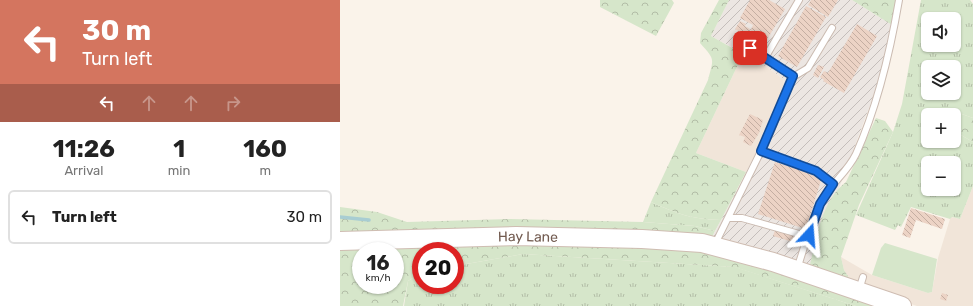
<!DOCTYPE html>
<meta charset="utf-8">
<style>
:root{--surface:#fff;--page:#f2f2f2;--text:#222;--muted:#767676;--line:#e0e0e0}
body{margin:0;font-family:Rubik,sans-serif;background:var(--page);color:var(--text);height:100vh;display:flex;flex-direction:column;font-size:15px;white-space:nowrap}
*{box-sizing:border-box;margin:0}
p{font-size:13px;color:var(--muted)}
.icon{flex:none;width:22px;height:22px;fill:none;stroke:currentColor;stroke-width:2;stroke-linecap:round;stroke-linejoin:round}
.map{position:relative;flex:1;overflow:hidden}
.details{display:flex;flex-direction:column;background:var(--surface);width:340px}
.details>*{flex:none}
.banner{background:#d4755f;color:#fff;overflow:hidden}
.tools{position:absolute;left:581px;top:12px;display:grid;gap:8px}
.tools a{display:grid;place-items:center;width:40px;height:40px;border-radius:6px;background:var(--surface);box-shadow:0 1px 3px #0004;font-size:20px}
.speed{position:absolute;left:12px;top:242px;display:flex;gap:8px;font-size:20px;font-weight:700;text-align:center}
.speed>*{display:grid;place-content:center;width:52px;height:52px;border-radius:50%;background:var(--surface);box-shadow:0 1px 3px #0004;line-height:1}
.speed small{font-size:10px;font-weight:400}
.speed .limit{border:6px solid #d22;background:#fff;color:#111}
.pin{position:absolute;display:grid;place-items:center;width:34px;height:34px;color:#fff;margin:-17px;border-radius:8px;box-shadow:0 2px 6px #0006}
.me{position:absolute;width:44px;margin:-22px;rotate:19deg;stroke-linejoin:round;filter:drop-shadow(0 0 3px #0008)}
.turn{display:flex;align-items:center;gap:14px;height:84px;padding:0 16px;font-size:18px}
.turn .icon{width:52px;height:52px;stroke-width:2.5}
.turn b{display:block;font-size:28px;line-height:34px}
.lanes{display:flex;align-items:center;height:38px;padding:0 16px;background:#0003;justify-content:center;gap:20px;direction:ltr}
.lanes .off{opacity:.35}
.eta{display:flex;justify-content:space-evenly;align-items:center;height:68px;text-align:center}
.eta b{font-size:24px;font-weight:700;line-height:28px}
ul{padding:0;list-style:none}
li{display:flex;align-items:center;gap:12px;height:54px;margin:0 8px 6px;padding:0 8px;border:2px solid var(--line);border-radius:6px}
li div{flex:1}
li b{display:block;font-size:15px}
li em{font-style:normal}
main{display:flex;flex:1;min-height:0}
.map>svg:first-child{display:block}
.residential{fill:#f1e5d9}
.industrial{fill:url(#industrial-furrows)}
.grass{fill:url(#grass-tufts);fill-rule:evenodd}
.forest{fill:url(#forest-crowns);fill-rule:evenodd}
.green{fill:#d6e6ca}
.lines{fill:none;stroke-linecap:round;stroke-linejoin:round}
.stream{stroke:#a8cdd2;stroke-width:3.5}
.building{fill:url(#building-back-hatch)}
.lane-casing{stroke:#cbbbb1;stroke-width:8}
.secondary-casing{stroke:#cfbdb2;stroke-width:20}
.lane{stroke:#fff;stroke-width:6}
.secondary{stroke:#fff;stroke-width:18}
.route-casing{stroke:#114b97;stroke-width:10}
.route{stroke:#1a73e8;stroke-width:7}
.labels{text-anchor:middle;stroke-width:3;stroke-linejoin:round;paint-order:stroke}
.street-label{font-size:14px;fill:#725b50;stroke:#fdf7f0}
</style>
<main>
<section class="details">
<div class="banner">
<div class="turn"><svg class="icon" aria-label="left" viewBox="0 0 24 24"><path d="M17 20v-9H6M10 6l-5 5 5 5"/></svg><div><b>30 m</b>Turn left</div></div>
<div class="lanes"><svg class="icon" aria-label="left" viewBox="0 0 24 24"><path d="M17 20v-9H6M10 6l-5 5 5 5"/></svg><svg class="icon off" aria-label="ahead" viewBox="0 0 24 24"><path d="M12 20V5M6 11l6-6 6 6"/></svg><svg class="icon off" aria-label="ahead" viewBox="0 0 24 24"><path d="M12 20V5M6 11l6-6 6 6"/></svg><svg class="icon off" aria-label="right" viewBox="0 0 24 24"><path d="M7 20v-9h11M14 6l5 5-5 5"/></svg></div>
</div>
<div class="eta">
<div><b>11:26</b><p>Arrival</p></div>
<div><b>1</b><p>min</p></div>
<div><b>160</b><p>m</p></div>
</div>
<ul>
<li><svg class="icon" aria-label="left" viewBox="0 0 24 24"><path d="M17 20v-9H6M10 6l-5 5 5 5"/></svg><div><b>Turn left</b></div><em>30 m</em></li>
</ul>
</section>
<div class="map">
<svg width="633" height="306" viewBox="0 0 633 306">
<defs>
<pattern id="industrial-furrows" width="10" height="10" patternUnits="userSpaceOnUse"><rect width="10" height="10" fill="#ece6e2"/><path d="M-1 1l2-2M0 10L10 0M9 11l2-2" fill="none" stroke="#c4bdba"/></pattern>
<pattern id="grass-tufts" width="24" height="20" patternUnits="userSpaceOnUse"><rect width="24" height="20" fill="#d6e6ca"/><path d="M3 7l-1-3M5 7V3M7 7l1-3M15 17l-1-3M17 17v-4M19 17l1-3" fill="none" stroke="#b2bda6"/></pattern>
<pattern id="forest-crowns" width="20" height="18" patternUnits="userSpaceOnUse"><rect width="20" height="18" fill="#d6e6ca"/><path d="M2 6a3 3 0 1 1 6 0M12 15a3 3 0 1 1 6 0" fill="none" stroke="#b2bda6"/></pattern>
<pattern id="building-back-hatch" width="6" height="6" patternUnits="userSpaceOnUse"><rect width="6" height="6" fill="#ecd3c5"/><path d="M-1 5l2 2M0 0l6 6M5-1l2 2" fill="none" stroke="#c4aea2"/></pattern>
</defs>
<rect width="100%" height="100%" fill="#faf3ea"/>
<path class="residential" d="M403,54L427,67L443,79L444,85L430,125L406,172L356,153Z
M633,186V306H577L511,284V281L504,270L501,257L532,275L588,293L592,292L598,258L610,219L611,217L620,219Z"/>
<path class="industrial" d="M389,0H512L552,25L539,81L469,269L371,239L415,156L430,125L444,85L443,79L427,67L371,36Z"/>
<path class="grass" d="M581,0H630L633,4V118L605,108L599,115H588V141H614V131L633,142V186L620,219L612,217L610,219L571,207L561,227L558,225L555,230L516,215L553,132L562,104ZM588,19H614V45H588ZM588,67H614V93H588ZM588,163H614V189H588Z
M311,202C338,214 351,219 381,220L375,231L355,226L303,222Z
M183,254L395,267L516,306H64L68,281L81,273V285H115V266Z"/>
<path class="forest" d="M260,0H332L334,3L316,36L260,7Z
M379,0H389L371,36L403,54L356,153L406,172L381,220C351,219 338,214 311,202L368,80C374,57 375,60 360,43L361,33Z
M512,0H557L552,25Z
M605,108L633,118V142L614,131V115H599Z
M536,118L545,121L553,132L519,205L501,257L504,270L511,281L542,306H516L394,267L183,254L115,266V251H81V273L68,281L63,306H0V243L22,232H0V207L37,212L67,222L170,219L303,222L355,226L375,231L371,239L469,269C476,240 481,201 506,182ZM21,251H55V285H21Z"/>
<path class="green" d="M545,243L597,259L592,292L588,293L532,275L541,248Z"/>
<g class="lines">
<path class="stream" d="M0,217L29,220"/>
</g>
<path class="building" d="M410,0H429L445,9L424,45L408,36L413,25L400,18Z
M471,0H498L488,17L468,5Z
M466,6L486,17L457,67L438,56Z
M400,21L406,24L405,26L410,29L406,35L395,29Z
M517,24L537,36L504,93L483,81L484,80L480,77L484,71L488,73Z
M478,65L484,67L478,78L473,75Z
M410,114L423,120L419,133L411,146L403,142L405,137L399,135Z
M435,162L482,177L466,229L418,214Z
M571,208L605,219L602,229L576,220L570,238L562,235Z
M435,230L456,234L453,242L433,236Z
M602,293L608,295L606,301L600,299Z"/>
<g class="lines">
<defs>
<path id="lane" d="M425,58L459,0
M453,77L468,68L492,28
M421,151L476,171L493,184
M388,218H402L459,234L469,235
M375,244L430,133L453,77L410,48
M457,269C465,246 471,219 483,198C493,182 508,171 516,154C538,105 550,53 559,0
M519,290L523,277"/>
<g id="secondary">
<path id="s1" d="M0,241L176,236L302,239L362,243L433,262L562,306"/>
</g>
</defs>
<use href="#lane" class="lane-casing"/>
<use href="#secondary" class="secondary-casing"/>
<use href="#lane" class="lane"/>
<use href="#secondary" class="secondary"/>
</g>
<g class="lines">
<defs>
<path id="route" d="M410,48L453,76L421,151L476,171L493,184L480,204L469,235"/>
</defs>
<use href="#route" class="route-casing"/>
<use href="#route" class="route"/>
</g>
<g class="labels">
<g class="street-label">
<text dy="5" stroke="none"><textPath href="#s1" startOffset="188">Hay Lane</textPath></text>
</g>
</g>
</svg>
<div class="tools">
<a><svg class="icon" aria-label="sound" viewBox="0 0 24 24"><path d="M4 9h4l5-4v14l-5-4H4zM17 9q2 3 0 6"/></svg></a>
<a><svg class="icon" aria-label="layers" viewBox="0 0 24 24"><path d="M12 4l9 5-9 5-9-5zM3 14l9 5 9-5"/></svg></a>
<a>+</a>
<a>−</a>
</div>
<div class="speed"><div>16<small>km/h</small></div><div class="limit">20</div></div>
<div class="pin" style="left:410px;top:48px;background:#d93025"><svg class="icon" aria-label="arrive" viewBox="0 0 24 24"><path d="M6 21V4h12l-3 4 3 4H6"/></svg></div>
<svg class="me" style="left:469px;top:235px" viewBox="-20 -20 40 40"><path d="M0-17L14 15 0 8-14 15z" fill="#1a73e8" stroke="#fff" stroke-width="4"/></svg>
</div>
</main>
